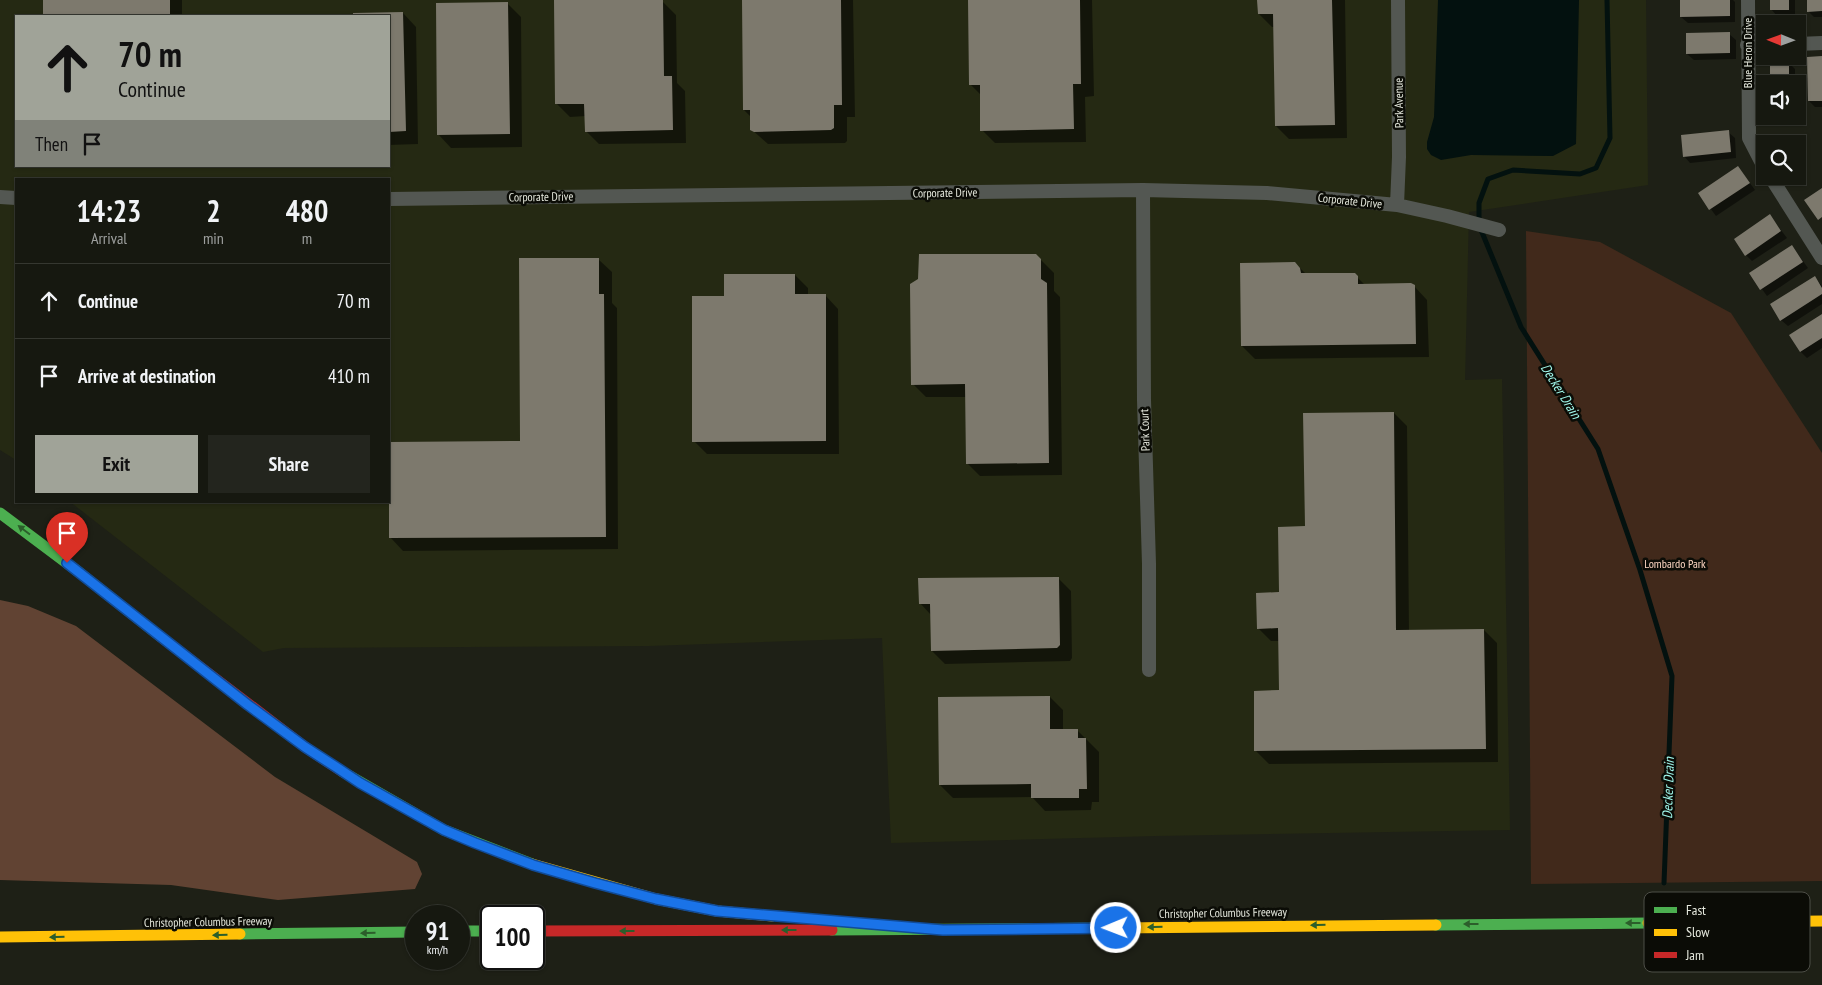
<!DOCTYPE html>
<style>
:root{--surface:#161810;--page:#23251e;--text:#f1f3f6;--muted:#9ea09f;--line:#353730;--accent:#a0a398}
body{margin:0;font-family:"PT Sans Narrow",sans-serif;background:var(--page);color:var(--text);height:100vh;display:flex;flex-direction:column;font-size:19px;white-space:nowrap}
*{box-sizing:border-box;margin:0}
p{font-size:16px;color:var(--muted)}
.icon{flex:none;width:28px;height:28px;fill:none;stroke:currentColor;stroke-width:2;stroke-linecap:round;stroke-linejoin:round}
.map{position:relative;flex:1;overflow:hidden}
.drawer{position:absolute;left:15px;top:178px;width:375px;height:325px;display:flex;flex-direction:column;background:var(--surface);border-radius:0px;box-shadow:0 1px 4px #0004,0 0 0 1px var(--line)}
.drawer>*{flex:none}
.guide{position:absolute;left:15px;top:15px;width:375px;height:152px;border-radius:0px;box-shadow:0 1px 4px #0004,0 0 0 1px var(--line);background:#a0a398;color:#111;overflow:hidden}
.needle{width:32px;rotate:271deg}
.buttons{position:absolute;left:1756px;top:15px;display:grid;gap:10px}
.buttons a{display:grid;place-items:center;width:50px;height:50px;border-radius:0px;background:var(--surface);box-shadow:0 1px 4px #0004,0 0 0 1px var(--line);font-size:25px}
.speed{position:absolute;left:405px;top:905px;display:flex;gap:10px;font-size:25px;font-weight:700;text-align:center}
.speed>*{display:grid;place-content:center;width:65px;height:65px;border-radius:50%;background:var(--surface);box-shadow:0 1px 4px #0004,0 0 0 1px var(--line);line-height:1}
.speed small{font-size:12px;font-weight:400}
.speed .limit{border:2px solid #111;border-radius:8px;background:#fff;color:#111}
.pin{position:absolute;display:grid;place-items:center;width:42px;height:42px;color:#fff;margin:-51px -21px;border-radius:50% 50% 50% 0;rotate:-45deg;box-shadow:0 0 5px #0007}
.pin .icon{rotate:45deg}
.me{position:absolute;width:55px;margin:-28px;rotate:269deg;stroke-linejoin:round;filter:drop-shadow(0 0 4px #0008)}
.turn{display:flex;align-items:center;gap:18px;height:105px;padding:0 20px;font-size:22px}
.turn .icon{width:65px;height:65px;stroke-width:2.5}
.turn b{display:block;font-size:35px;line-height:42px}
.then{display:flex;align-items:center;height:48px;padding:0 20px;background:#0003;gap:10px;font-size:19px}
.eta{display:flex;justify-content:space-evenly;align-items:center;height:85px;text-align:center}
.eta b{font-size:30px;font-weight:700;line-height:35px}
.primary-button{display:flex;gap:10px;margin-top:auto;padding:10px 20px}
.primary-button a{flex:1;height:58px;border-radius:0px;background:var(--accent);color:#111;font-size:20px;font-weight:700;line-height:58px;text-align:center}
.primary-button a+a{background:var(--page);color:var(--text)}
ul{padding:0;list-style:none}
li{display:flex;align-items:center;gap:15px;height:75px;padding:0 20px;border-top:1px solid var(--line)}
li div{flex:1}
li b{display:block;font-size:19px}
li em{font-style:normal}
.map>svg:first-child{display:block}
.built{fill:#252913;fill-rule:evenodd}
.green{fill:#41291b}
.forest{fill:#614333}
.water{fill:#03110f}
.shadow{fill:#0007}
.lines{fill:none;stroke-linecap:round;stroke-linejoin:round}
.stream{stroke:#03110f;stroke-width:5}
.building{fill:#7d796d}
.street{stroke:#535752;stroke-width:14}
.fast{stroke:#4caf50;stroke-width:11}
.slow{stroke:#ffc107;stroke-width:11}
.jam{stroke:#c62828;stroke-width:11}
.oneway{fill:#2c5e2b}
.route-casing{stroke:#114b97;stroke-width:12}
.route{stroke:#1a73e8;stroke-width:9}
.labels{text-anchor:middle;stroke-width:5;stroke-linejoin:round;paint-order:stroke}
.street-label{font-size:12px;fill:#e6e9de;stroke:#0b0c06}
.park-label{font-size:12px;fill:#fbd4c0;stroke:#0b0c06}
.water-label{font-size:14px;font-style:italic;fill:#a0f7eb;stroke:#0b0c06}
.key{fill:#0b0c06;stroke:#4d4e47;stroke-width:1}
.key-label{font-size:14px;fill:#e6e9de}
</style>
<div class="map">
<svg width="1822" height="985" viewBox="0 0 1822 985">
<rect width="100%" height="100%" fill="#1e2016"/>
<path class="built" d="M0,0H1646L1648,185L1469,212L1465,380L1502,379L1510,830L1156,836L891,843L882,638L649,646L284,648L263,652L69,501H389V179H16V460L0,450ZM16,16H389V166H16Z"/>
<path class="green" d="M1526,231L1600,242L1731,313L1822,453V881L1531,884Z"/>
<path class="forest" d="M0,600L28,606L76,626L275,777L417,862L422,874L415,889L278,900L171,885L0,880Z"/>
<path class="water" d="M1438,0H1579L1576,144L1553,156L1471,155L1441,160L1431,155L1427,149V142L1434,117Z"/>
<path class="shadow" d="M44,0H182V16H45Z
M555,0H653L663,2L676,15L677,83L685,91L686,143L599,144L586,131V116L570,117L557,104Z
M743,0H853L855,117H847V141L845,143L768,144L751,129V117L744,110Z
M969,0H1092L1094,96L1085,97L1086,142L995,143L982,130L981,95L970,84Z
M1258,0H1345L1347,138L1289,139L1276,126L1274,27H1272L1259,14Z
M1681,0H1733L1735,2V22L1688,23L1681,17Z
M1771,0H1795V16H1777L1771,9Z
M1808,0H1822V17H1814L1808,11Z
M508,4L521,17L522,147L451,148L438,134Z
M403,13L416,27L418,144L389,145V16H354V14Z
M1729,34L1736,40V59L1694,60L1687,54Z
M1822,58V107H1815L1809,101Z
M1788,62L1795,69V84H1771Z
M1728,132L1735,138L1736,158L1690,163L1684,156Z
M1738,167L1755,190L1716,216L1699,193Z
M1770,216L1787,238L1752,261L1746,255Z
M1792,246L1808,268L1767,296L1751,274Z
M1036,255L1054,273V291L1060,297L1062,475L980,476L967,463L966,397H926L913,384Z
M598,259L612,272V303L617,308L618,549L403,551L390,537L521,443Z
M1298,266L1306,274H1354L1365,285L1414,286L1427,300L1429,357L1255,359L1242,346Z
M795,275L808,288V296L825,295L838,309L839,454H707L694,441L726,297Z
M1815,278L1822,286V304L1788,326L1781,320Z
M1822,315V348L1807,358L1801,352L1790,335Z
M1394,413L1407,426L1409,631L1484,630L1497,643L1498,762L1269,764L1256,751L1280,692V641H1271L1258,628L1280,594L1306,528Z
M1058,578L1071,591L1072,658L1070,661L945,664L932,651L931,615L920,603Z
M1050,697L1063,710V730H1077L1099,752V802H1092L1091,810L1045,811L1032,797L953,798L940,785Z"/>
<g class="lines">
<path class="stream" d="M1607,0L1610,138L1596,168L1580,174L1513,170L1488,179L1479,203V225L1521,327L1598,449L1640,570L1672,676L1664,883"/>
</g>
<path class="building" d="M43,0H170V16H43Z
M554,0H663L664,76H672L673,130L585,132L584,104H555Z
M742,0H841L842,105H834V128L831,130L754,132L750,130V110H743Z
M968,0H1080L1081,84H1073L1074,129L980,131V85H969Z
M1257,0H1332L1335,125L1275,126L1273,14H1258Z
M1680,0H1730V16L1680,17Z
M1770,0H1789V10H1770Z
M1807,0H1822V11L1807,12Z
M508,2L510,134L437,135L436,3Z
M403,12L406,131L389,132V16H353V13Z
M1730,32V53L1686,54V33Z
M1822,56V101H1808L1807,57Z
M1770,61H1789V84H1770Z
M1729,130L1731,152L1683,157L1681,135Z
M1738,166L1750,183L1709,210L1698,193Z
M1822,188V217L1818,220L1804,200Z
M1770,214L1781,231L1745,256L1734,239Z
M1792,245L1803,262L1760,290L1749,273Z
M919,254H1036L1041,259V279L1047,283L1049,463L966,464L965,384L911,385L910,284L918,279Z
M519,258H599V294H604L606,537L389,538V442L520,441Z
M1295,262L1300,268L1301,273H1355L1358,276V284L1411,283L1415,285L1416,344L1241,346L1240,263Z
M724,274H795V294H826V441L692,442V296H724Z
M1815,276L1822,288V294L1780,321L1770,304Z
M1822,314V338L1800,352L1789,335Z
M1394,412L1396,630L1484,629L1486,749L1254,751V691L1279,690L1278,628L1257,629L1256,593L1279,592L1278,527L1305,526L1303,413Z
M1059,577L1060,645L1057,648L931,651L930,604H919L918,578Z
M1050,696V729H1078V738H1086L1087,789H1079V798H1031V784L939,785L938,697Z"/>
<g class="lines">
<path class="street" d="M1748,0L1749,138L1765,169
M1798,44L1822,43
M1747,45H1765
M1770,176L1822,258
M1143,190L1144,400L1149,564V670
M0,197L16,198
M389,199L1143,190L1267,193L1397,205L1447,216L1499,230
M1397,205L1399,157L1398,0"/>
<path class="fast" d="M0,513L80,573L161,637
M343,772L444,830L532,864
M1436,925L1648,923
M832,930L1118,928
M459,931H491
M240,934L416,932"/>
<path class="slow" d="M532,864L656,899L717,911L772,916
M1648,923L1822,921
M1118,928L1436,925
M0,937L240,934"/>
<path class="jam" d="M161,637L305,747L343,772
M534,931L832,930"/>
</g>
<defs><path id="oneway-solid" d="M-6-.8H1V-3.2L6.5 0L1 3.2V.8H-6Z" transform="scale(1.25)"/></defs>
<g class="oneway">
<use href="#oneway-solid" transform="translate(24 530) rotate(-143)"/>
<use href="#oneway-solid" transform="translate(1633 923) rotate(180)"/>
<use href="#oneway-solid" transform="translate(1471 924) rotate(180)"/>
<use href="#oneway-solid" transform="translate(1318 925) rotate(179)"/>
<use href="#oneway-solid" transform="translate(1155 927) rotate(179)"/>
<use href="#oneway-solid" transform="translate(789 930) rotate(180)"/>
<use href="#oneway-solid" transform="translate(627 931) rotate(180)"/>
<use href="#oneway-solid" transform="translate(368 933) rotate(179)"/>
<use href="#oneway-solid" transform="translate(220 935) rotate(179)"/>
<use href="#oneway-solid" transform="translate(57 937) rotate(179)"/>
</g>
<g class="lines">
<defs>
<path id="route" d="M67,563L248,705L305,747L336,767L360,783L444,830L475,843L533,865L595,883L656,899L717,911L943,930L1116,928"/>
</defs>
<use href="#route" class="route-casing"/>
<use href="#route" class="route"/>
</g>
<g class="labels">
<g class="street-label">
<text transform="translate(1748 53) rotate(-90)" y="4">Blue Heron Drive</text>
<text transform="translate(1399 103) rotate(-91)" y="4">Park Avenue</text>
<text transform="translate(945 193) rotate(-1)" y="4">Corporate Drive</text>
<text transform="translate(541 197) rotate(-1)" y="4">Corporate Drive</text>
<text transform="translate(1350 201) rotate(6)" y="4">Corporate Drive</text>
<text transform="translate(1145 430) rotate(-92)" y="4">Park Court</text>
<text transform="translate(1223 913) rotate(-1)" y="4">Christopher Columbus Freeway</text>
<text transform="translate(208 922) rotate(-1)" y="4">Christopher Columbus Freeway</text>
</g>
<g class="park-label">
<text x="1675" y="568">Lombardo Park</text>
</g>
<g class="water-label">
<text transform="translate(1561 391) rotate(58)" y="5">Decker Drain</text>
<text transform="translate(1668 788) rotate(-88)" y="5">Decker Drain</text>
</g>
</g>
<rect x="1644" y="892" width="166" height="80" rx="8" class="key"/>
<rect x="1654" y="907" width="23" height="6" fill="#4caf50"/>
<rect x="1654" y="929" width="23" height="7" fill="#ffc107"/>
<rect x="1654" y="952" width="23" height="6" fill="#c62828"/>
<g class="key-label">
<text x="1686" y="915">Fast</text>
<text x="1686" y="937">Slow</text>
<text x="1686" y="960">Jam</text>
</g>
</svg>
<div class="buttons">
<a><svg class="needle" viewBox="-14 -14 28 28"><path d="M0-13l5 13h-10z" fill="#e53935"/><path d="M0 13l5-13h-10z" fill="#9ea09f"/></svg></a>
<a><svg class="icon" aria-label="sound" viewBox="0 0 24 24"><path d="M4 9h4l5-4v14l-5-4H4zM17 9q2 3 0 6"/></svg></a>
<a><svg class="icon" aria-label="search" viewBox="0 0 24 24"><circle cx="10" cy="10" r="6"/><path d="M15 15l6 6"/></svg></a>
</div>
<div class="speed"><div>91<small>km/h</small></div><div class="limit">100</div></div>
<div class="pin" style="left:67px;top:563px;background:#d93025"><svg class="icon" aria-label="arrive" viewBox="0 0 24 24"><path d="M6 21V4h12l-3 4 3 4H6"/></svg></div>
<svg class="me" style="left:1116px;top:928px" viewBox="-20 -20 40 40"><circle r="17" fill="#1a73e8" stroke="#fff" stroke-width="3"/><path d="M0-11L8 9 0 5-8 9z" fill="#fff"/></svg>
<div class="guide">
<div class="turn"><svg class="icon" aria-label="ahead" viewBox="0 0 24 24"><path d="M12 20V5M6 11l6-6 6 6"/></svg><div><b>70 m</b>Continue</div></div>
<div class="then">Then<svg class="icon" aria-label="arrive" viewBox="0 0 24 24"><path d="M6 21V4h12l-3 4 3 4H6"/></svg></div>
</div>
<section class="drawer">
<div class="eta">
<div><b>14:23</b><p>Arrival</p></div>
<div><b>2</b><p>min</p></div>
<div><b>480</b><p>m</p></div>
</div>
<ul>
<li><svg class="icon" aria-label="ahead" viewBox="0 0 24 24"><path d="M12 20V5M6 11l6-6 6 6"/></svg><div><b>Continue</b></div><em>70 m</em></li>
<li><svg class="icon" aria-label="arrive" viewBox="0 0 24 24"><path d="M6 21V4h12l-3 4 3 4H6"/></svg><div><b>Arrive at destination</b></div><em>410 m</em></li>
</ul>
<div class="primary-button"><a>Exit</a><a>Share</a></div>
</section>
</div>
